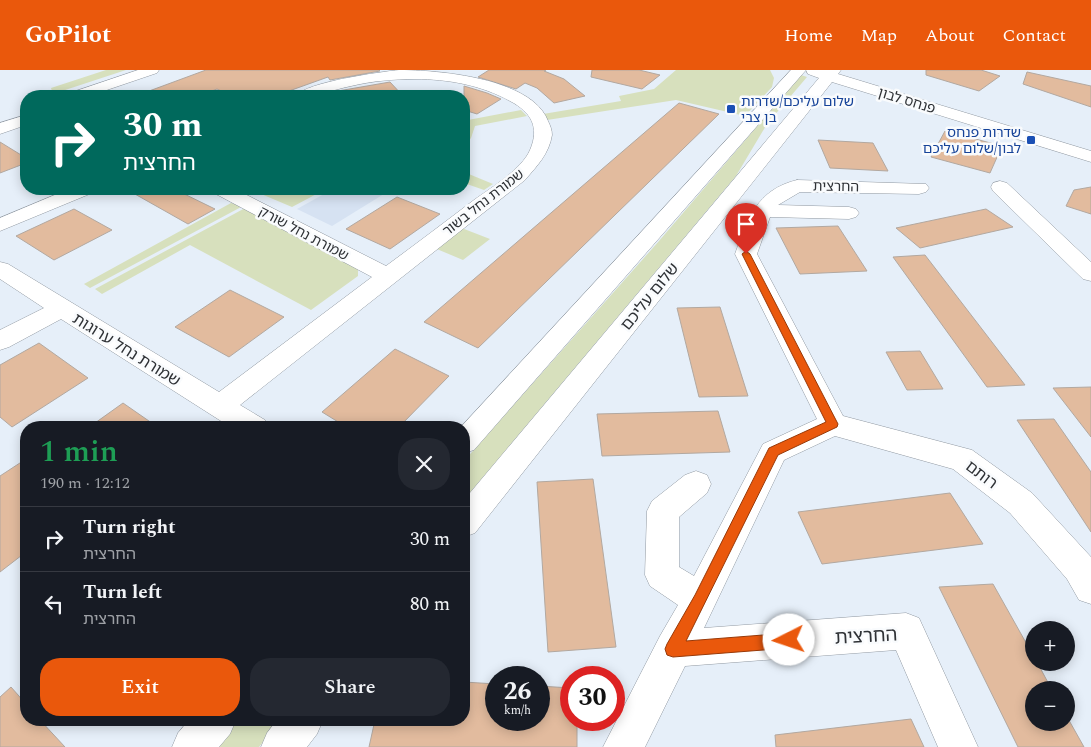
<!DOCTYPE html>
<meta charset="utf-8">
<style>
:root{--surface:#171b24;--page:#242831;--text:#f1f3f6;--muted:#9ea1a6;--line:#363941;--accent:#ea580c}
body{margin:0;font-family:Spectral,"Noto Sans Hebrew",serif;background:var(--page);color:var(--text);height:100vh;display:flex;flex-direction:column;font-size:19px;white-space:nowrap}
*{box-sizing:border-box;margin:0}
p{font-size:16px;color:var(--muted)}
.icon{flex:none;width:28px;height:28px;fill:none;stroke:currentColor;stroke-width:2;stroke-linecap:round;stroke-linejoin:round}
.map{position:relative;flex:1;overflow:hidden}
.sheet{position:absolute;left:20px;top:351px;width:450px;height:305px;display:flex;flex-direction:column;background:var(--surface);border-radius:20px;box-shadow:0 2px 12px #0003}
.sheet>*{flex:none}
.hud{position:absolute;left:20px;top:20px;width:450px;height:105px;border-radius:20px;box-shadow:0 2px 12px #0003;background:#00695c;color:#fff;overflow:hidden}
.fabs{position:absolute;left:1025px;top:551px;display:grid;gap:10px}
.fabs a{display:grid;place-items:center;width:50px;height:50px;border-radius:50%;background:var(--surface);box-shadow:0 2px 12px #0003;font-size:25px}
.speed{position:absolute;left:485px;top:596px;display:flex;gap:10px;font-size:25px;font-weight:700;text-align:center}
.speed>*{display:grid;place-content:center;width:65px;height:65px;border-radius:50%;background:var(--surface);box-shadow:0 2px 12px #0003;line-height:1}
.speed small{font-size:12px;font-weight:400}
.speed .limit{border:8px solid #d22;background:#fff;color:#111}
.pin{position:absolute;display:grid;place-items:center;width:42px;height:42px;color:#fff;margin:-51px -21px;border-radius:50% 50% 50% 0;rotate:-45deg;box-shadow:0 0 5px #0007}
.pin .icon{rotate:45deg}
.me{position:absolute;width:55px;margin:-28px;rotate:266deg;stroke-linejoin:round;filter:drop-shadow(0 0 4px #0008)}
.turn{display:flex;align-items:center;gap:18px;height:105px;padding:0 20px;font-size:22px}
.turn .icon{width:65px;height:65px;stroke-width:2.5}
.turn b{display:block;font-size:35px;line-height:42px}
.round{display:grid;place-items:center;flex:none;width:52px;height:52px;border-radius:20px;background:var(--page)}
.overview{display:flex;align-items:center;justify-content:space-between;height:85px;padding:0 20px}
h1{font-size:30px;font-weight:600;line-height:38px;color:#1e9e55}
.action{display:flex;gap:10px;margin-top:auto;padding:10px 20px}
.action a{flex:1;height:58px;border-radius:20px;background:var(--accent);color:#fff;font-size:20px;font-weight:600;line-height:58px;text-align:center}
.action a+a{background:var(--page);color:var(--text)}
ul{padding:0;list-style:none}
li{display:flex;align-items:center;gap:15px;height:65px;padding:0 20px;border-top:1px solid var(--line)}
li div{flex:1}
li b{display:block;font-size:19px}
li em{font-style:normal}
header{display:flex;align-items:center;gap:30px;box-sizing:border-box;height:70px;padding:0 25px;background:var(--accent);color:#fff}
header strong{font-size:24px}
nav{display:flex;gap:28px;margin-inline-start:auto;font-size:18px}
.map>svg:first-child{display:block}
.built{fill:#d6e2f2}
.green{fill:#d7e0bd}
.building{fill:#e2bb9e;stroke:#b2a8a0}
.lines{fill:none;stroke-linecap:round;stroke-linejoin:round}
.minor-casing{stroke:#9199a2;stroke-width:1}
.major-casing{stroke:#9199a2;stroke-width:1}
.minor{fill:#fff;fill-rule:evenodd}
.major{fill:#fff;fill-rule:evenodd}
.route{fill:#ea580c;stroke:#983908}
.transit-dot{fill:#1a4fb4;stroke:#f9fbfd;stroke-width:2}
.labels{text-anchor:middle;stroke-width:5;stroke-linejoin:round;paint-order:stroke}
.far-street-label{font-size:14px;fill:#2f3236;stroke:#f9fbfd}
.far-transit-label{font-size:14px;fill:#164399;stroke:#f9fbfd;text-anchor:start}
.street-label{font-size:16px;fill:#2f3236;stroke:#f9fbfd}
.near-street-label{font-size:19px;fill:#2f3236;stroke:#f9fbfd}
</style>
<header>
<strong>GoPilot</strong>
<nav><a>Home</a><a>Map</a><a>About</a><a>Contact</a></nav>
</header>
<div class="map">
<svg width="1091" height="677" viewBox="0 0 1091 677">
<rect width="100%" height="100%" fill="#e6eff9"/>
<path class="built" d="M333,119H392L332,156L297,139Z"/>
<path class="green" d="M106,0H126L53,24L51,18Z
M676,0H770L774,8L772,17L745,46L676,30L547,50L543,44L621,31L619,26L654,19Z
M801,5L807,7L767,54L736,106L464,430V391L659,171Z
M521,40L527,46L475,56L471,68L464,77V47L468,50Z
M464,102L493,114L484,120L464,113Z
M259,119H326L292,137L254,121Z
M231,133L243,136L90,218L84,214Z
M247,137L358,192V206L311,240L190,175L102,224L95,219Z
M459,157L490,169L463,190L432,177Z
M238,650H281L259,677H214Z"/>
<path class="building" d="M206,0H379L380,1L330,10L328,7L275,26H232L217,19L199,26H141V24Z
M489,0H546L544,1L564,9L585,26L554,33L537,18L525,13L516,19L478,7Z
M592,0H639L660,5L642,19L591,7Z
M926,0H981L1000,6L979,21L926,5Z
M1027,2L1091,16V37L1023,14Z
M390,12L403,26H342L338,21Z
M464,16L487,23L501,29L477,44L464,40Z
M679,33L719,44L478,278L424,252Z
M945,61L1002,76L990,103L931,87Z
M818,70L873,73L888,101L830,98Z
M0,72L26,88V93L0,103Z
M1091,117V144L1066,136L1074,120Z
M126,119H174L215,139L188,154Z
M397,127L440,144L390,179L346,159Z
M74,139L112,160L54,190L16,166Z
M986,139L1013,157L920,178L896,158Z
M838,156L867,201L800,204L776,158Z
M925,185L1025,315L987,317L893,187Z
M230,220L284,247L229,287L175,257Z
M720,237L748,326L699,327L677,238Z
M39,273L88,308L12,357L0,347V295Z
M395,279L449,306L398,358H348L322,342Z
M920,281L943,319L907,320L886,282Z
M1091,317V367L1053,318Z
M123,333L159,358H88Z
M718,341L730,382L602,386L597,344Z
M1054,349L1091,402V462L1017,350Z
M26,389V482L0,502V406Z
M593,409L616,577L548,582L537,412Z
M950,423L983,474L822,494L798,442Z
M993,514L1034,587V592H1037L1052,620H1034V652H1066V645L1084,677H1018L939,517Z
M464,612L496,614V650H539V616L571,618V650H577V677H369L375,650H464Z
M11,617L26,634V650H40L65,677H0V627Z
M911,649L924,677H776L775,665Z"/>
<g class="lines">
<defs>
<path id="minor" d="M138,0H159L157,3L89,26H67L70,23Z
M399,0C438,0 532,8 548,51C550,55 552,60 552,65C549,84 537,96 525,110L240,335L265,350L269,358H232L61,249L9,277L0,280V260L44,238L0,209V192L8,194L219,322L372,207L214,123L212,119H235L386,196C416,174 445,152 474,130C491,118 522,99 530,80C540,57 531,42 510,31C481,15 448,9 415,9C394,9 372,11 351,16C331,20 317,27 296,26C306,12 381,2 399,0Z
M26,45V55L0,64V53Z
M797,110L926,114L929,118L926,122L919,124L800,122L778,135L849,137L856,139L859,143L856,147L849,149L770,147L757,184L843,346L972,380L1032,423L1091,487V534L1079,530L1067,509L1010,443L953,399L835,366L784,390L704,558L906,543L919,548L978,677H938L896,580L685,596L645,677H603L660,566L678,535L650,516L645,505L647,441L652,431L685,405L696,401L707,405L711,414L707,423L679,447V497L694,506L763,374L817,349L735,184C748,149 756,120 797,110Z
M1000,111L1007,113L1091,192V211L1083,209L993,121L991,117L993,113Z
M69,119H95L92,123L0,161V148Z"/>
<path id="major" d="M791,0H806L474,380L464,383V358H460Z
M806,0H841L838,4L1091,81V92L832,12L475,463L464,467V430L819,8L808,4Z
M189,650H236L230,664L219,677H172L178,663Z
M277,650H323L317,664L307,677H261L267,663Z"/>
</defs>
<use href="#minor" class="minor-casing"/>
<use href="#major" class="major-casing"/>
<use href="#minor" class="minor"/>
<use href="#major" class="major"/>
</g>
<path class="route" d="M746,181L750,184L838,354L837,357L778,385L686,571L789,563L795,565L797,570L795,576L789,578L673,587L667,585L665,579L667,574L695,525L769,378L826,352L742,184Z"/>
<g class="transit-dot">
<rect x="726" y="34" width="10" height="10" rx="2.5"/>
<rect x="1026" y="65" width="10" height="10" rx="2.5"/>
</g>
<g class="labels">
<g class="far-street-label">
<text transform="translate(907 30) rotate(17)" y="5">פנחס לבון</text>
<text transform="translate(836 116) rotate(1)" y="5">החרצית</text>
<text transform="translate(483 132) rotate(-38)" y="5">שמורת נחל בשור</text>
<text transform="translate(304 163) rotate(28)" y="5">שמורת נחל שורק</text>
</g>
<g class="far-transit-label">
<text x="741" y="36">שלום עליכם/שדרות<tspan x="741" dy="16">בן צבי</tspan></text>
<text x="1021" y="67" text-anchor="end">שדרות פנחס<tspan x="1021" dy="16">לבון/שלום עליכם</tspan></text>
</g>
<g class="street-label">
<text transform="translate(649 226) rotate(-51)" y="6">שלום עליכם</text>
<text transform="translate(127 279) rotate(32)" y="6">שמורת נחל ערוגות</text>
<text transform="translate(982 404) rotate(37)" y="6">רותם</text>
</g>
<g class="near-street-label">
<text transform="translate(866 565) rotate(-3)" y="7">החרצית</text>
</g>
</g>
</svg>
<div class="fabs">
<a>+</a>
<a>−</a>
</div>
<div class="speed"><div>26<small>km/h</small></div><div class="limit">30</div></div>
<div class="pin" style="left:746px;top:184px;background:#d93025"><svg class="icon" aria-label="arrive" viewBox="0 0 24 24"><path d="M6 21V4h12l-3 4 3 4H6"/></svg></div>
<svg class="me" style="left:789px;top:570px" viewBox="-20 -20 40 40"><circle r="19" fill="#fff"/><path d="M0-13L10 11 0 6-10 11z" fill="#ea580c"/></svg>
<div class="hud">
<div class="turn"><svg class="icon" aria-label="right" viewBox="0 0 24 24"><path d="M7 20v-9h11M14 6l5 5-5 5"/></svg><div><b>30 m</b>החרצית</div></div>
</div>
<section class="sheet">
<div class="overview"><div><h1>1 min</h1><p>190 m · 12:12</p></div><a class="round"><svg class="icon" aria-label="close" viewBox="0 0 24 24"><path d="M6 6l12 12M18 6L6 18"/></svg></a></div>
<ul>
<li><svg class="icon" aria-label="right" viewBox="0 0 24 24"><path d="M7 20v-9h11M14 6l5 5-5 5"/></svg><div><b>Turn right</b><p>החרצית</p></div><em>30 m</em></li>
<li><svg class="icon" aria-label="left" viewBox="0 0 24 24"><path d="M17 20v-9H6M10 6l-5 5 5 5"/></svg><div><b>Turn left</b><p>החרצית</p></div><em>80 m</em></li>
</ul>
<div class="action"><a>Exit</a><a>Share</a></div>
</section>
</div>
